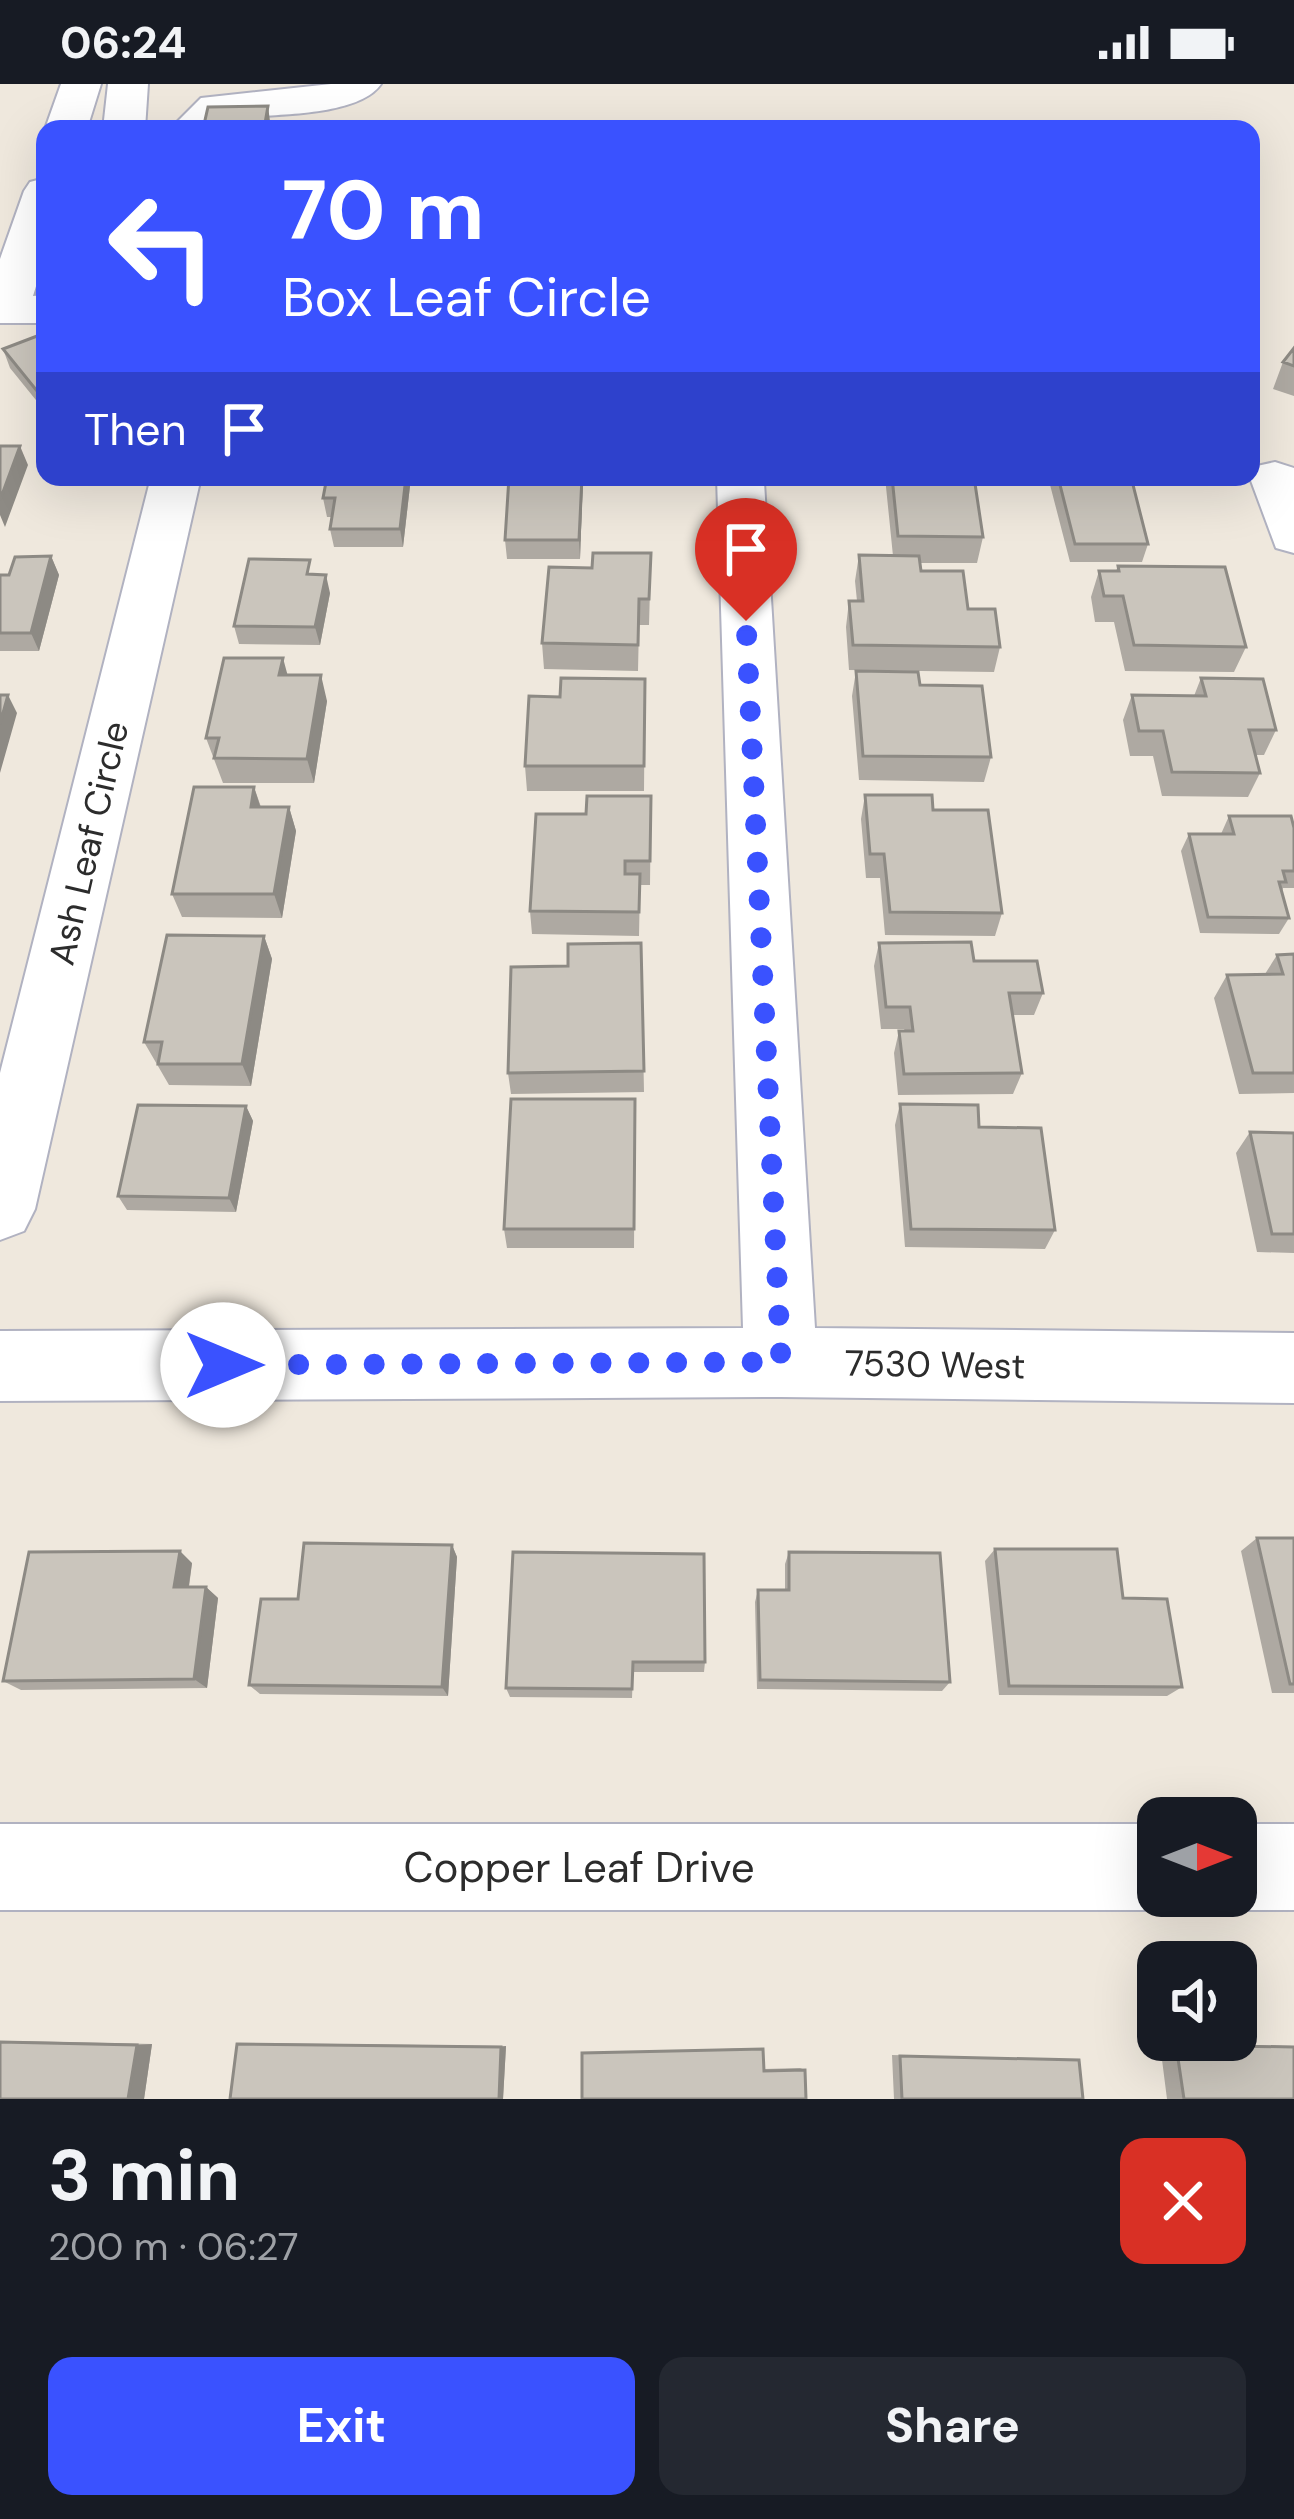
<!DOCTYPE html>
<meta charset="utf-8">
<style>
:root{--surface:#171b24;--page:#242831;--text:#f1f3f6;--muted:#9ea1a6;--accent:#3a52ff}
body{margin:0;font-family:"DM Sans",sans-serif;background:var(--page);color:var(--text);height:100vh;display:flex;flex-direction:column;font-size:45px;white-space:nowrap}
*{box-sizing:border-box;margin:0}
p{font-size:39px;color:var(--muted)}
.icon{flex:none;width:66px;height:66px;fill:none;stroke:currentColor;stroke-width:2;stroke-linecap:round;stroke-linejoin:round}
.map{position:relative;height:2015px;overflow:hidden}
.sheet{display:flex;flex-direction:column;background:var(--surface);flex:1}
.sheet>*{flex:none}
.banner{position:absolute;left:36px;top:36px;width:1224px;height:366px;border-radius:24px;box-shadow:0 12px 48px #0002;background:#3a52ff;color:#fff;overflow:hidden}
.needle{width:78px;rotate:90deg}
.controls{position:absolute;left:1137px;top:1713px;display:grid;gap:24px}
.controls a{display:grid;place-items:center;width:120px;height:120px;border-radius:24px;background:var(--surface);box-shadow:0 12px 48px #0002;font-size:60px}
.pin{position:absolute;display:grid;place-items:center;width:102px;height:102px;color:#fff;margin:-123px -51px;border-radius:50% 50% 50% 0;rotate:-45deg;box-shadow:0 0 12px #0007}
.pin .icon{rotate:45deg}
.me{position:absolute;width:132px;margin:-66px;rotate:90deg;stroke-linejoin:round;filter:drop-shadow(0 0 9px #0008)}
.turn{display:flex;align-items:center;gap:42px;height:252px;padding:0 48px;font-size:54px}
.turn .icon{width:156px;height:156px;stroke-width:2.5}
.turn b{display:block;font-size:84px;line-height:102px}
.then{display:flex;align-items:center;height:114px;padding:0 48px;background:#0003;gap:24px;font-size:45px}
.round{display:grid;place-items:center;flex:none;width:126px;height:126px;border-radius:24px;background:var(--page)}
.headline{display:flex;align-items:center;justify-content:space-between;height:204px;padding:0 48px}
h1{font-size:72px;font-weight:700;line-height:90px}
.primary-button{display:flex;gap:24px;margin-top:auto;padding:24px 48px}
.primary-button a{flex:1;height:138px;border-radius:24px;background:var(--accent);color:#fff;font-size:48px;font-weight:700;line-height:138px;text-align:center}
.primary-button a+a{background:var(--page);color:var(--text)}
.status{display:flex;justify-content:space-between;align-items:center;height:84px;padding:0 60px;background:var(--surface);direction:ltr}
.status svg{height:33px;fill:currentColor}
.map>svg:first-child{display:block}
.lines{fill:none;stroke-linecap:round;stroke-linejoin:round}
.minor-casing{stroke:#b1b2c1;stroke-width:4}
.minor{fill:#fff;fill-rule:evenodd}
.wall{fill:#aea9a2}
.shaded-wall{fill:#8d8a84}
.building{fill:#cac5bc;stroke:#8d8a84;stroke-width:3}
.route{stroke:#3a52ff;stroke-width:21;stroke-dasharray:0 37.8}
.labels{text-anchor:middle;stroke-width:9;stroke-linejoin:round;paint-order:stroke}
.street-label{font-size:36px;fill:#2c2c2c;stroke:#fff}
.near-street-label{font-size:42px;fill:#2c2c2c;stroke:#fff}
</style>
<div class="status"><b>06:24</b><svg viewBox="0 0 49 12"><path d="M0 12V9h3v3zM5 12V6h3v6zM10 12V3h3v9zM15 12V0h3v12zM26 1h20v11H26zM47 4h2v5h-2z"/></svg></div>
<div class="map">
<svg width="1294" height="2015" viewBox="0 0 1294 2015">
<rect width="100%" height="100%" fill="#efe8dd"/>
<g class="lines">
<defs>
<path id="minor" d="M61,0H101L87,45H45Z
M108,0H148L145,45H103Z
M331,0H381C358,34 266,30 227,34L215,45H170L201,14Z
M45,94V173L33,212L45,211V239H0V175L24,107L30,98Z
M1275,378L1294,384V469L1276,464L1250,394L1257,382Z
M151,393H201L35,1125L24,1147L0,1156V989Z
M717,393H761L764,398L815,1244L1294,1249V1319L781,1313L0,1317V1247L743,1244Z
M0,1740H1158V1812H1189L1158,1826H0Z
M1236,1740H1294V1826H1236L1206,1813L1236,1812Z"/>
</defs>
<use href="#minor" class="minor-casing"/>
<use href="#minor" class="minor"/>
</g>
<path class="wall" d="M45,249L44,326L10,284L3,265Z
M1294,264V312L1273,305L1283,278Z
M327,393H411L403,463H334L330,445L332,433H327L323,414Z
M583,393L580,475H507L505,456Z
M885,393H974L983,453L977,479H920L921,487L968,525L1000,563L994,588L849,586L846,543L849,517H857L855,497L859,471L893,472Z
M1048,393H1131L1148,460L1142,478H1070Z
M651,469L649,541H639L638,587L544,585L542,559L592,484Z
M51,472L59,491L39,567H0V491H9Z
M1118,482L1246,563L1234,588L1125,587L1114,538H1095L1091,513L1099,487H1116Z
M330,509L320,561L239,560L234,542Z
M856,587L920,601L991,673L984,698L859,696L852,612Z
M287,591L327,617L314,699H223L206,654Z
M1201,594L1276,646L1264,671H1255L1260,689L1248,713L1162,712L1153,672H1130L1123,636L1132,611L1194,612Z
M645,595L644,707H527L525,682L560,613Z
M254,703L261,723H289L296,747L282,834L182,833L172,810Z
M865,711L933,726L1002,829L995,852L885,851L880,794H866L861,735Z
M651,712L650,801H640L639,852L532,850L530,827L586,730Z
M1229,732L1294,744V804H1283L1282,807L1289,834L1279,850L1200,849L1181,767L1189,750H1221Z
M264,852L272,875L251,1002L169,1001L144,958Z
M641,859L644,1008L511,1010L508,989Z
M879,859L974,877L1043,909L1034,931H1013L1022,989L1013,1010L898,1011L894,969L899,947H905L904,945H881L874,882Z
M1294,870V1009L1239,1010L1214,914L1227,891L1265,890L1277,871Z
M635,1015L634,1164H507L504,1145Z
M900,1020L979,1043L1055,1146L1045,1165L905,1163L895,1041Z
M246,1022L253,1037L236,1128L127,1126L118,1112Z
M1250,1048L1294,1049V1169L1257,1168L1236,1069Z
M1257,1454H1294V1609H1272L1241,1467Z
M452,1461L457,1473L448,1612L260,1610L249,1601L298,1515Z
M995,1465L1123,1514L1182,1603L1167,1612L999,1611L985,1477Z
M513,1468L705,1578L704,1588H633L632,1614L510,1613L506,1604Z
M789,1468L950,1598L942,1607L757,1605L755,1518L758,1506H785V1480Z
M192,1479L189,1503H206L218,1514L207,1604L21,1606L3,1597Z
M19,1957L152,1960L144,2015L0,1958Z
M250,1959L506,1962L503,2015H230L237,1960Z
M1160,1960L1294,1962V2015H1167Z
M759,1964L763,1965L764,1985L800,1984L805,1986L806,2015L582,1969Z
M892,1971L1079,1976L1083,2015H894Z"/>
<path class="shaded-wall" d="M268,22L271,45H264Z
M45,304V326H44L37,307Z
M20,362L28,381L5,443L0,431V416Z
M406,393H411L403,463L400,445Z
M582,393H583L580,475L579,456Z
M51,472L59,491L39,567L31,549Z
M326,491L330,509L320,561L315,543Z
M283,574L290,600L279,591Z
M321,591L327,617L314,699L307,675Z
M8,611L17,629L0,689V640Z
M254,703L262,728L251,723Z
M289,723L296,747L282,834L274,810Z
M264,852L272,875L251,1002L242,980Z
M246,1022L253,1037L236,1128L229,1114Z
M452,1461L457,1473L448,1612L442,1603Z
M180,1467L192,1479L187,1514L174,1503Z
M206,1503L218,1514L207,1604L194,1595Z
M152,1960L144,2015H128L137,1961Z
M506,1962L503,2015H499L501,1963Z"/>
<path class="building" d="M268,22L264,45H203L208,23Z
M45,249V304L37,307L3,265Z
M1294,264V282L1283,278Z
M0,362H20L0,416Z
M327,393H406L400,445H330L335,414H323Z
M509,393H582L579,456H505Z
M892,393H974L983,453L898,452Z
M1058,393H1131L1148,460H1075Z
M593,469H651L649,515H639L638,561L542,559L549,483L592,484Z
M859,471L919,472L921,487H963L968,525H995L1000,563L853,561L849,517H863Z
M51,472L31,549H0V491H9L15,473Z
M249,475L310,476L307,490L326,491L315,543L234,542Z
M1118,482L1225,483L1246,563L1134,561L1123,512H1104L1099,487H1119Z
M224,574H283L279,591H321L307,675L214,674L219,654H206Z
M856,587L918,588L920,601L982,602L991,673L863,672Z
M561,594L645,595L644,682H525L529,612L560,613Z
M1201,594L1263,595L1276,646H1249L1260,689L1172,688L1163,647H1139L1132,611L1206,612Z
M0,611H8L0,640Z
M194,703H254L251,723H289L274,810H172Z
M865,711H932L933,726H988L1002,829L890,828L884,770H870Z
M587,712H651L650,777H625V790H640L639,828L530,827L536,730H586Z
M1229,732H1291L1294,744V787H1283L1286,798H1279L1289,834L1208,833L1189,750H1234Z
M167,851L264,852L242,980H158L162,958H144Z
M971,858L974,877H1037L1043,909H1009L1022,989L904,990L899,947H913L910,923H886L879,859Z
M641,859L644,987L508,989L511,883L568,882V860Z
M1294,870V989H1253L1227,891L1283,890L1277,871Z
M511,1015H635L634,1145H504Z
M900,1020L978,1021L979,1043L1041,1044L1055,1146L911,1145Z
M138,1021L246,1022L229,1114L118,1112Z
M1250,1048L1294,1049V1150H1272Z
M1257,1454H1294V1600H1290Z
M304,1459L452,1461L442,1603L249,1601L261,1515H298Z
M995,1465H1117L1123,1514L1167,1515L1182,1603L1009,1602Z
M180,1467L174,1503H206L194,1595L3,1597L29,1468Z
M513,1468L704,1470L705,1578H633L632,1605L506,1604Z
M789,1468L940,1469L950,1598L760,1596L758,1506H789Z
M0,1958L137,1961L128,2015H0Z
M237,1960L501,1963L499,2015H230Z
M1176,1961L1294,1963V2015H1184Z
M763,1965L764,1987L805,1986L806,2015H582V1969Z
M900,1972L1079,1976L1083,2015H902Z"/>
<g class="lines">
<path class="route" d="M223,1281L781,1278L746,537"/>
</g>
<g class="labels">
<g class="street-label">
<text transform="translate(88 759) rotate(-77)" y="13">Ash Leaf Circle</text>
<text transform="translate(935 1280) rotate(1)" y="13">7530 West</text>
</g>
<g class="near-street-label">
<text x="579" y="1798">Copper Leaf Drive</text>
</g>
</g>
</svg>
<div class="controls">
<a><svg class="needle" viewBox="-14 -14 28 28"><path d="M0-13l5 13h-10z" fill="#e53935"/><path d="M0 13l5-13h-10z" fill="#9ea1a6"/></svg></a>
<a><svg class="icon" aria-label="sound" viewBox="0 0 24 24"><path d="M4 9h4l5-4v14l-5-4H4zM17 9q2 3 0 6"/></svg></a>
</div>
<div class="pin" style="left:746px;top:537px;background:#d93025"><svg class="icon" aria-label="arrive" viewBox="0 0 24 24"><path d="M6 21V4h12l-3 4 3 4H6"/></svg></div>
<svg class="me" style="left:223px;top:1281px" viewBox="-20 -20 40 40"><circle r="19" fill="#fff"/><path d="M0-13L10 11 0 6-10 11z" fill="#3a52ff"/></svg>
<div class="banner">
<div class="turn"><svg class="icon" aria-label="left" viewBox="0 0 24 24"><path d="M17 20v-9H6M10 6l-5 5 5 5"/></svg><div><b>70 m</b>Box Leaf Circle</div></div>
<div class="then">Then<svg class="icon" aria-label="arrive" viewBox="0 0 24 24"><path d="M6 21V4h12l-3 4 3 4H6"/></svg></div>
</div>
</div>
<section class="sheet">
<div class="headline"><div><h1>3 min</h1><p>200 m · 06:27</p></div><a class="round" style="background:#d93025;color:#fff"><svg class="icon" aria-label="close" viewBox="0 0 24 24"><path d="M6 6l12 12M18 6L6 18"/></svg></a></div>
<div class="primary-button"><a>Exit</a><a>Share</a></div>
</section>
